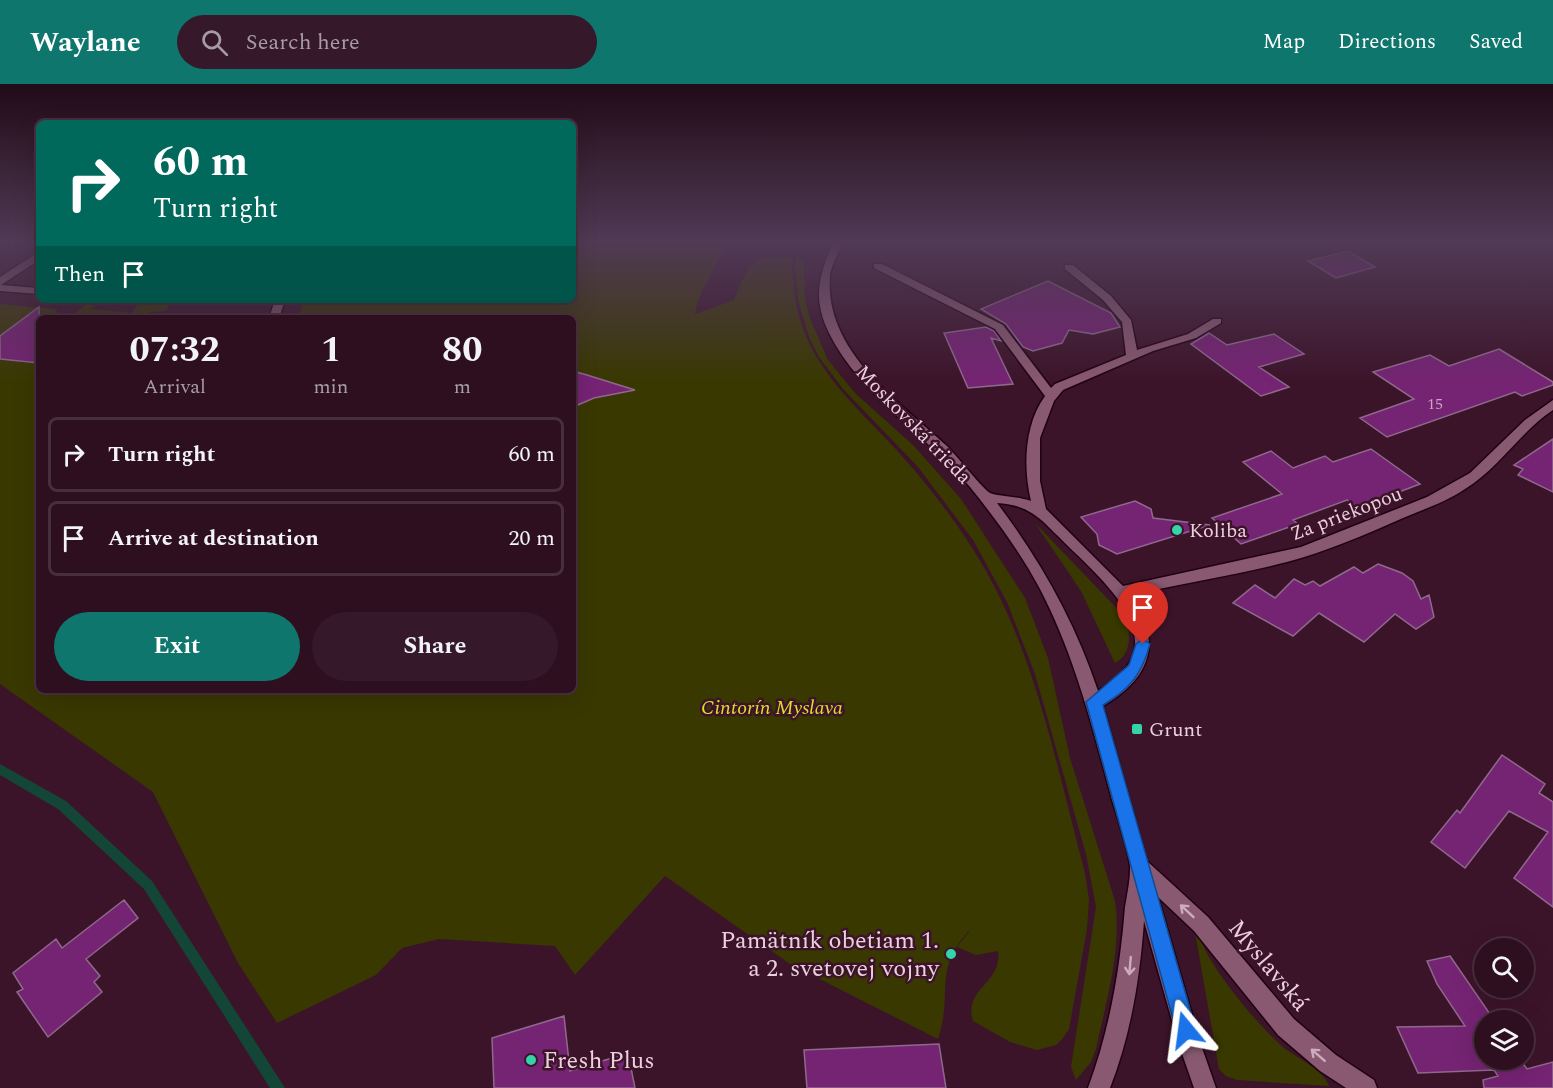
<!DOCTYPE html>
<meta charset="utf-8">
<style>
:root{--surface:#2d0f20;--page:#351829;--text:#f1f3f6;--muted:#a79ca5;--line:#482f3e;--accent:#0f766e}
body{margin:0;font-family:Spectral,serif;background:var(--page);color:var(--text);height:100vh;display:flex;flex-direction:column;font-size:22px;white-space:nowrap}
*{box-sizing:border-box;margin:0}
p{font-size:20px;color:var(--muted)}
.icon{flex:none;width:33px;height:33px;fill:none;stroke:currentColor;stroke-width:2;stroke-linecap:round;stroke-linejoin:round}
.map{position:relative;flex:1;overflow:hidden}
.drawer{position:absolute;left:36px;top:231px;width:540px;height:378px;display:flex;flex-direction:column;background:var(--surface);border-radius:9px;box-shadow:0 6px 24px #0002,0 0 0 2px var(--line)}
.drawer>*{flex:none}
.hud{position:absolute;left:36px;top:36px;width:540px;height:183px;border-radius:9px;box-shadow:0 6px 24px #0002,0 0 0 2px var(--line);background:#00695c;color:#fff;overflow:hidden}
.fabs{position:absolute;left:1474px;top:854px;display:grid;gap:12px}
.fabs a{display:grid;place-items:center;width:60px;height:60px;border-radius:50%;background:var(--surface);box-shadow:0 6px 24px #0002,0 0 0 2px var(--line);font-size:30px}
.pin{position:absolute;display:grid;place-items:center;width:51px;height:51px;color:#fff;margin:-62px -26px;border-radius:50% 50% 50% 0;rotate:-45deg;box-shadow:0 0 6px #0007}
.pin .icon{rotate:45deg}
.me{position:absolute;width:66px;margin:-33px;rotate:344deg;stroke-linejoin:round;filter:drop-shadow(0 0 4px #0008)}
.turn{display:flex;align-items:center;gap:21px;height:126px;padding:0 18px;font-size:27px}
.turn .icon{width:78px;height:78px;stroke-width:2.5}
.turn b{display:block;font-size:42px;line-height:51px}
.then{display:flex;align-items:center;height:57px;padding:0 18px;background:#0003;gap:12px;font-size:22px}
.eta{display:flex;justify-content:space-evenly;align-items:center;height:102px;text-align:center}
.eta b{font-size:36px;font-weight:700;line-height:42px}
.cta{display:flex;gap:12px;margin-top:auto;padding:12px 18px}
.cta a{flex:1;height:69px;border-radius:36px;background:var(--accent);color:#fff;font-size:24px;font-weight:700;line-height:69px;text-align:center}
.cta a+a{background:var(--page);color:var(--text)}
ul{padding:0;list-style:none}
li{display:flex;align-items:center;gap:18px;height:75px;margin:0 12px 9px;padding:0 6px;border:3px solid var(--line);border-radius:9px}
li div{flex:1}
li b{display:block;font-size:22px}
li em{font-style:normal}
header{display:flex;align-items:center;gap:36px;box-sizing:border-box;height:84px;padding:0 30px;background:var(--accent);color:#fff}
header strong{font-size:28px}
nav{display:flex;gap:33px;margin-inline-start:auto;font-size:21px}
.search{width:420px;height:54px;background:var(--page);display:flex;align-items:center;gap:15px;box-sizing:border-box;padding:0 21px;border-radius:33px;color:var(--muted);font-size:22px}
.map>svg:first-child{display:block}
.green{fill:#393800}
.lines{fill:none;stroke-linecap:round;stroke-linejoin:round}
.stream{fill:#134636;fill-rule:evenodd}
.building{fill:#752373;stroke:#8f698c;stroke-width:1.5}
.minor-casing{stroke:#210013;stroke-width:3}
.minor{fill:#885970;fill-rule:evenodd}
.oneway{stroke:#ceacbc}
.route{fill:#1a73e8;stroke:#114b97;stroke-width:1.5}
.poi-dot{fill:#34d4a8;stroke:#3c142a;stroke-width:2}
.labels{text-anchor:middle;stroke-width:5;stroke-linejoin:round;paint-order:stroke}
.number-label{font-size:16px;fill:#cea5c2}
.street-label{font-size:20px;fill:#ecd0dd;stroke:#3c142a}
.poi-label{font-size:20px;fill:#ecd0dd;stroke:#3c142a;text-anchor:start}
.park-label{font-size:20px;font-style:italic;fill:#e0de2b;stroke:#3c142a}
.near-poi-label{font-size:24px;fill:#ecd0dd;stroke:#3c142a;text-anchor:end}
.near-street-label{font-size:24px;fill:#ecd0dd;stroke:#3c142a}
</style>
<header>
<strong>Waylane</strong>
<div class="search"><svg class="icon" aria-label="search" viewBox="0 0 24 24"><circle cx="10" cy="10" r="6"/><path d="M15 15l6 6"/></svg>Search here</div>
<nav><a>Map</a><a>Directions</a><a>Saved</a></nav>
</header>
<div class="map">
<svg width="1553" height="1004" viewBox="0 0 1553 1004">
<rect width="100%" height="100%" fill="#3c142a"/>
<path class="green" d="M573,158L726,159C718,183 698,206 695,230L734,216C750,178 751,171 794,174C790,183 793,195 794,205C802,287 867,328 915,387C952,431 985,478 1008,531C1044,613 1062,703 1085,789L1089,816L1087,845L1069,945L1063,954L1056,961L1037,966L1010,958L973,937C963,904 1003,899 998,867L976,871L957,863L972,844C931,885 954,907 938,955L790,880L665,792L575,891L555,862L439,855L402,864L376,891L277,939L238,879L153,708L0,600V275L39,278V606H573V234H298L304,216H573Z
M797,174L804,178L805,215L809,232L828,276L856,310L913,361L961,415L1025,514L1048,574L1070,674L1115,817C1122,867 1106,917 1096,965L1091,978L1076,996L1071,983L1096,823L1086,770L1035,590L1007,518L973,456L918,383L843,305L819,273L809,253L798,216L795,180Z
M141,216H172L166,227L150,228L147,234L70,233L84,222L98,218L90,225L132,229Z
M0,220L56,225L58,230H35L0,252Z
M1035,439L1125,533C1131,549 1132,570 1115,579L1081,507Z
M1195,848L1199,850C1206,880 1260,944 1284,964C1297,974 1324,986 1329,1002L1237,996L1226,992L1219,985Z"/>
<g class="lines">
<path class="stream" d="M0,680L66,717L152,797L285,1004H270L144,805L58,725L0,691Z"/>
</g>
<path class="building" d="M1348,167L1375,183L1336,194L1308,177Z
M1048,197L1111,229L1120,243L1093,250L1069,246L1062,259L1033,267L1023,263L1006,240L981,225Z
M39,223V279L0,275V252Z
M986,243L994,247L1001,257L991,254L1013,300L968,304L944,249Z
M1209,249L1227,261L1274,250L1304,270L1259,283L1289,303L1261,312L1191,260Z
M1499,265L1553,298V301L1522,312L1515,308L1387,353L1360,334L1414,315L1373,288L1430,271L1449,282Z
M573,287L587,291L635,306L594,314L573,323Z
M1553,355V408L1518,391L1523,385L1514,381Z
M1371,365L1420,400L1357,424L1347,416L1293,436L1298,440L1241,460L1212,434L1282,410L1243,378L1271,367L1293,384L1325,372L1333,378Z
M1135,417L1151,425L1153,434L1210,441L1117,470L1099,461L1097,450L1081,433Z
M1378,480L1402,489L1413,497L1421,515L1429,511L1434,533L1416,545L1395,530L1364,558L1319,529L1293,552L1233,519L1255,501L1275,514L1294,495L1305,501L1313,497L1320,502L1354,483L1363,489Z
M1502,671L1545,700L1539,709L1553,718V823L1514,794L1548,748L1509,727L1465,784L1431,758L1457,726L1460,729Z
M124,816L138,834L86,875L100,892L94,898L102,908L48,953L17,908L23,905L13,889L56,855L62,864Z
M1450,872L1494,936H1485V975H1520L1527,985L1553,978V1004H1484L1483,996L1498,992L1494,986L1418,989L1397,943L1465,942L1437,900L1427,877Z
M564,932L570,987L628,969L635,1004H494L492,954Z
M939,960L946,1004H807L804,966Z"/>
<g class="lines">
<defs>
<path id="minor" d="M833,158H843C839,168 831,181 830,192C824,267 898,317 947,362C955,370 984,406 990,409C1001,413 1018,412 1031,417C1023,384 1024,341 1045,312L995,245L874,184V180H882L1003,241L1051,304L1055,300L1126,271L1122,238L1103,216L1065,185V181H1073L1111,212L1131,236L1137,266L1188,250L1213,235H1221V239L1196,254L1153,267L1063,306L1054,317L1040,354V397L1046,425L1123,502L1301,463L1427,413L1470,389L1525,336L1553,316V326C1520,348 1499,384 1465,405C1446,418 1424,425 1403,434C1365,451 1327,467 1287,478C1236,491 1183,499 1131,511C1163,558 1151,594 1103,622L1147,777L1208,833L1294,935L1336,971L1374,996L1377,1004H1346L1320,987L1278,951L1194,847L1158,813L1200,958L1216,1004H1194L1178,958L1144,837C1140,894 1131,950 1110,1004H1088C1110,945 1120,885 1125,823C1127,811 1130,797 1130,785C1131,773 1115,727 1111,712C1092,641 1074,570 1040,505C1021,469 995,434 970,403C926,350 860,312 829,249C812,214 819,192 833,158ZM997,419C1012,420 1024,423 1036,432C1045,438 1052,447 1060,454C1085,480 1138,522 1135,562C1133,583 1114,597 1098,607C1075,538 1041,477 997,419Z
M39,168V176L1,201L39,204V210L0,207V193Z
M275,216H285L279,234H269Z"/>
</defs>
<use href="#minor" class="minor-casing"/>
<use href="#minor" class="minor"/>
</g>
<defs><path id="oneway-shaft" d="M-6 0H5M1.5-3L5.5 0L1.5 3" fill="none" stroke-width="1.6" stroke-linecap="round" stroke-linejoin="round" transform="scale(1.5)"/></defs>
<g class="oneway">
<use href="#oneway-shaft" transform="translate(1187 827) rotate(-137)"/>
<use href="#oneway-shaft" transform="translate(1130 882) rotate(95)"/>
<use href="#oneway-shaft" transform="translate(1318 971) rotate(-139)"/>
</g>
<linearGradient id="sky" x2="0" y2="1"><stop stop-color="#210b17"/><stop offset="0.53" stop-color="#503a55"/><stop offset="1" stop-color="#503a55" stop-opacity="0"/></linearGradient>
<rect width="1553" height="298" fill="url(#sky)"/>
<path class="route" d="M1143,555L1150,560C1142,590 1130,605 1103,621L1196,946L1193,953L1186,956L1179,953L1176,946L1086,618L1129,581L1136,560Z"/>
<g class="poi-dot">
<circle cx="1177" cy="446" r="6"/>
<rect x="1131" y="639" width="12" height="12" rx="3"/>
<circle cx="951" cy="870" r="6"/>
<circle cx="531" cy="976" r="6"/>
</g>
<g class="labels">
<g class="number-label">
<text x="1435" y="325">15</text>
</g>
<g class="street-label">
<text transform="translate(914 340) rotate(46)" y="7">Moskovská trieda</text>
<text transform="translate(1346 429) rotate(-21)" y="7">Za priekopou</text>
</g>
<g class="poi-label">
<text x="1189" y="453">Koliba</text>
<text x="1149" y="652">Grunt</text>
</g>
<g class="park-label">
<text x="772" y="630">Cintorín Myslava</text>
</g>
<g class="near-poi-label">
<text x="939" y="864">Pamätník obetiam 1.<tspan x="939" dy="28">a 2. svetovej vojny</tspan></text>
<text x="543" y="984" text-anchor="start">Fresh Plus</text>
</g>
<g class="near-street-label">
<text transform="translate(1269 881) rotate(50)" y="8">Myslavská</text>
</g>
</g>
</svg>
<div class="fabs">
<a><svg class="icon" aria-label="search" viewBox="0 0 24 24"><circle cx="10" cy="10" r="6"/><path d="M15 15l6 6"/></svg></a>
<a><svg class="icon" aria-label="layers" viewBox="0 0 24 24"><path d="M12 4l9 5-9 5-9-5zM3 14l9 5 9-5"/></svg></a>
</div>
<div class="pin" style="left:1143px;top:560px;background:#d93025"><svg class="icon" aria-label="arrive" viewBox="0 0 24 24"><path d="M6 21V4h12l-3 4 3 4H6"/></svg></div>
<svg class="me" style="left:1186px;top:946px" viewBox="-20 -20 40 40"><path d="M0-17L14 15 0 8-14 15z" fill="#1a73e8" stroke="#fff" stroke-width="4"/></svg>
<div class="hud">
<div class="turn"><svg class="icon" aria-label="right" viewBox="0 0 24 24"><path d="M7 20v-9h11M14 6l5 5-5 5"/></svg><div><b>60 m</b>Turn right</div></div>
<div class="then">Then<svg class="icon" aria-label="arrive" viewBox="0 0 24 24"><path d="M6 21V4h12l-3 4 3 4H6"/></svg></div>
</div>
<section class="drawer">
<div class="eta">
<div><b>07:32</b><p>Arrival</p></div>
<div><b>1</b><p>min</p></div>
<div><b>80</b><p>m</p></div>
</div>
<ul>
<li><svg class="icon" aria-label="right" viewBox="0 0 24 24"><path d="M7 20v-9h11M14 6l5 5-5 5"/></svg><div><b>Turn right</b></div><em>60 m</em></li>
<li><svg class="icon" aria-label="arrive" viewBox="0 0 24 24"><path d="M6 21V4h12l-3 4 3 4H6"/></svg><div><b>Arrive at destination</b></div><em>20 m</em></li>
</ul>
<div class="cta"><a>Exit</a><a>Share</a></div>
</section>
</div>
